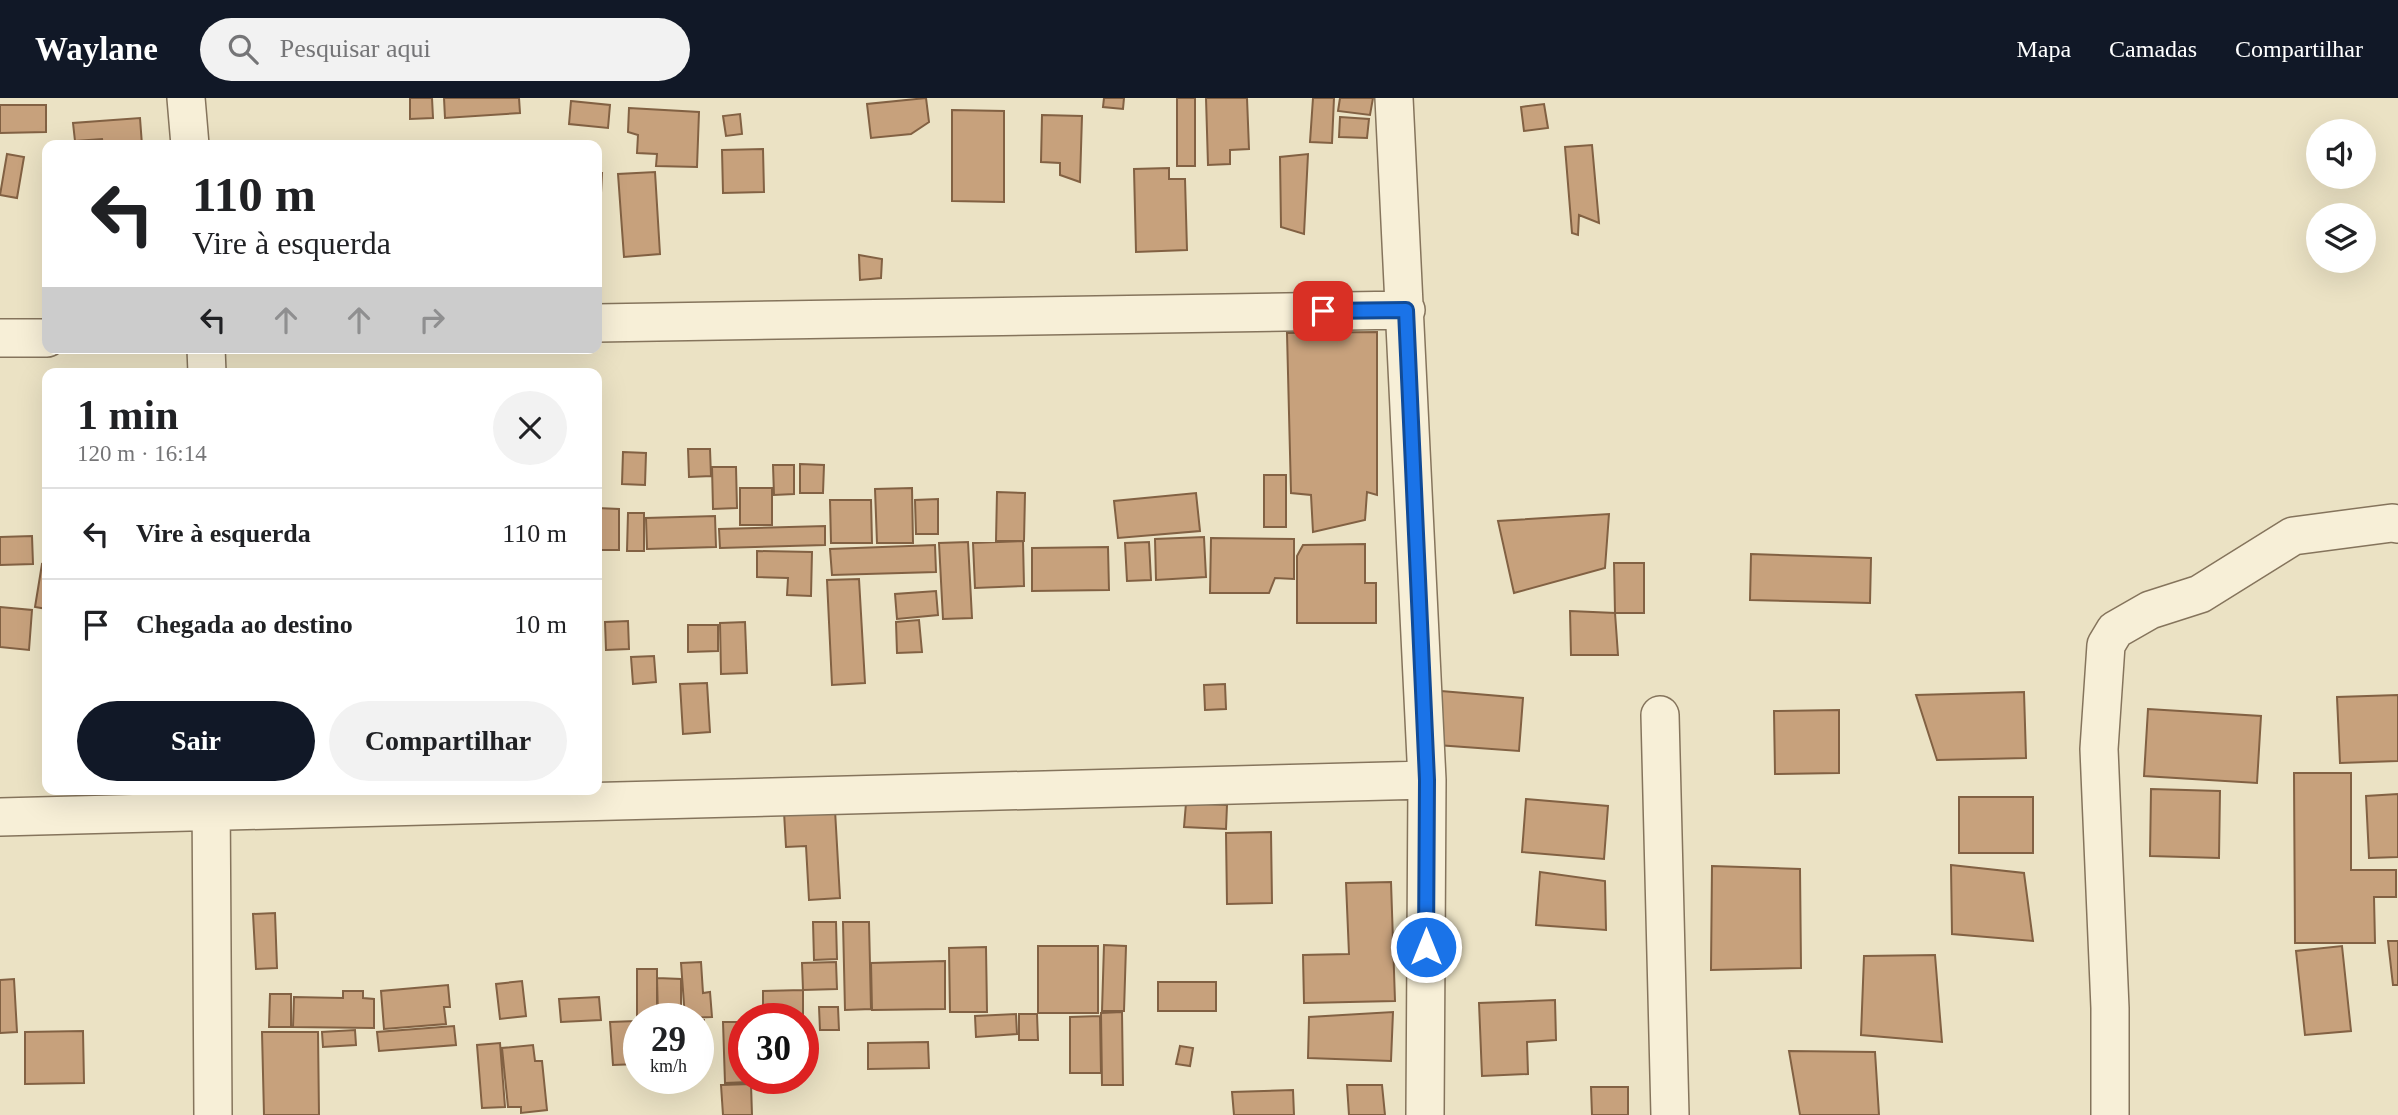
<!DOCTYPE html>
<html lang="pt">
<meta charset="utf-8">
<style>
:root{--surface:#fff;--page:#f2f2f2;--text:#202124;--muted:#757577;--line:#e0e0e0;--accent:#111827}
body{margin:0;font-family:Georgia,serif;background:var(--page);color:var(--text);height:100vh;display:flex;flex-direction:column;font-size:26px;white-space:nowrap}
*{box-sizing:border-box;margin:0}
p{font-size:23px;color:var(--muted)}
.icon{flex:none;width:38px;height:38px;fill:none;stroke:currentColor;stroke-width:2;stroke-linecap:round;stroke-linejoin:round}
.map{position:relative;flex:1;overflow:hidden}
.side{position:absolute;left:42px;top:270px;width:560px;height:427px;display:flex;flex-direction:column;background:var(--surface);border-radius:14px;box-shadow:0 7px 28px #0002}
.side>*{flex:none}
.hud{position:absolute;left:42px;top:42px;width:560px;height:214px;border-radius:14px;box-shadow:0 7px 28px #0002;background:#fff;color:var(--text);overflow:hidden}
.fabs{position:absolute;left:2306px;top:21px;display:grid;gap:14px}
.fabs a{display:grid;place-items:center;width:70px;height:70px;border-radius:50%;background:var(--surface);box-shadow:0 7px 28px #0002;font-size:35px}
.speed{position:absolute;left:623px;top:905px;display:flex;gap:14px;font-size:35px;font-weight:700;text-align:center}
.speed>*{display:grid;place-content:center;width:91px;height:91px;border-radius:50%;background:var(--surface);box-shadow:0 7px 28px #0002;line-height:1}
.speed small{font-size:18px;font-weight:400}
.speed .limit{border:10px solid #d22;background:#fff;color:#111}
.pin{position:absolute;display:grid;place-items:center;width:60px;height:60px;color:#fff;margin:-30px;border-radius:14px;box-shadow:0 4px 10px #0006}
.me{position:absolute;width:77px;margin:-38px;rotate:0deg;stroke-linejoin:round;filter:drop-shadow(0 0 5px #0008)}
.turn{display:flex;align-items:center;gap:24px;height:147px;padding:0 35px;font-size:32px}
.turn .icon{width:91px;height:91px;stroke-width:2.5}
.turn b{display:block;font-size:49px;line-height:60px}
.lanes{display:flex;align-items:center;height:66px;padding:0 35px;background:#0003;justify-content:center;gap:35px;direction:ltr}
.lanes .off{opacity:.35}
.round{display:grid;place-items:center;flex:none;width:74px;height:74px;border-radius:37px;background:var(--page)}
.overview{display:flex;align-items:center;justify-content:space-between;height:119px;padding:0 35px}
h1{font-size:42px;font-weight:800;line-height:52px}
.cta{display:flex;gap:14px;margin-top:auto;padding:14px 35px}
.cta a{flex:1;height:80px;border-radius:42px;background:var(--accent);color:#fff;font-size:28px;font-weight:800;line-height:80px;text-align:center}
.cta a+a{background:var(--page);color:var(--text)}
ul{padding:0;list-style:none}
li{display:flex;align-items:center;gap:21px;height:91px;padding:0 35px;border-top:2px solid var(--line)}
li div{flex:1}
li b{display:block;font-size:26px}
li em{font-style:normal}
header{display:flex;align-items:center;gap:42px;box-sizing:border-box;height:98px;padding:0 35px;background:var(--accent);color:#fff}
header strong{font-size:33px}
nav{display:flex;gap:38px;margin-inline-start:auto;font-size:24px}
.search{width:490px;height:63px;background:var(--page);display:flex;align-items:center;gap:18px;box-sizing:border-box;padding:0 24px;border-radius:38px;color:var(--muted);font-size:26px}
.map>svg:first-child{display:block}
.building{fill:#c7a17c;stroke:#826143;stroke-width:2}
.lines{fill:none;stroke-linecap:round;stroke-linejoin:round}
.street-casing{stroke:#85745c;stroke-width:40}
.street{stroke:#f7efd7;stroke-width:37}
.route-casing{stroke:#114b97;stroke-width:18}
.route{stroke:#1a73e8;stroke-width:12}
</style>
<header>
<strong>Waylane</strong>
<div class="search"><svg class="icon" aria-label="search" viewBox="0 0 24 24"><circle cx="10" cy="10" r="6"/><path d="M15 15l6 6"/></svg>Pesquisar aqui</div>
<nav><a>Mapa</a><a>Camadas</a><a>Compartilhar</a></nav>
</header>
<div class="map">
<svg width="2398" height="1017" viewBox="0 0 2398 1017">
<rect width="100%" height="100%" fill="#ebe2c4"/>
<path class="building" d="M410,0H432L433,20L410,21Z
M444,0H519L520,15L445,20Z
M926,0L929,24L911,36L871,40L867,6Z
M1104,0H1124L1123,11L1103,9Z
M1177,0H1195V68H1177Z
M1206,0H1247L1249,51L1230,52V66L1208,67Z
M1313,0H1334L1332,45L1310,44Z
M1340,0H1373L1370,17L1338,13Z
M571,3L610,7L608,30L569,26Z
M1544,6L1548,30L1524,33L1521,9Z
M0,7H46V34L0,35Z
M629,10L699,14L697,69L656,68L657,56L637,55L638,37L628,34Z
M952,12L1004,13V104L952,103Z
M740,16L742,36L726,38L723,18Z
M1042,17L1082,18L1080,84L1060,77V65L1041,64Z
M1340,19L1369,21L1367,40L1339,39Z
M140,20L142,47H103L102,41L75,43L73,25Z
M1592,47L1599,125L1579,117L1578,137L1572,135L1565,49Z
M763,51L764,94L723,95L722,52Z
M7,56L24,59L17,100L0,97Z
M1308,56L1304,136L1281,129L1280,59Z
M1169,70V81H1185L1187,152L1136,154L1134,71Z
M655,74L660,156L624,159L618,76Z
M597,75H602L598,155H597Z
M859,157L882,161L881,180L860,182Z
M1377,234V397L1367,394L1365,422L1313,434L1311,397L1291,395L1287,235Z
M688,351H710L711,378L689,379Z
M623,354L646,355L645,387L622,386Z
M800,366L824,367L823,395H800Z
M773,367H794V396L774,397Z
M712,369H736L737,410L713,411Z
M1264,377H1286V429H1264Z
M740,390H772V427H740Z
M912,390L913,445H877L875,391Z
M997,394L1025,395L1024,443H996Z
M1196,395L1200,433L1118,440L1114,403Z
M938,401V436H916L915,402Z
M830,402H871L872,445H831Z
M597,410L619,411V452H597Z
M628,415H644V453H627Z
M1609,416L1605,470L1514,495L1498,423Z
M715,418L716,449L647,451L646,420Z
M825,428V447L720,450L719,431Z
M32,438L33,466L0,467V439Z
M1204,439L1206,479L1156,482L1155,441Z
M1211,440L1294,441V481L1275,480L1269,495H1210Z
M1023,443L1024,488L975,490L973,445Z
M968,444L972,520L943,521L939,445Z
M1149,444L1151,482L1127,483L1125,445Z
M1365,446V485H1376V525H1297V458L1303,447Z
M935,447L936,474L832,477L830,451Z
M1108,449L1109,492L1032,493V450Z
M757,453L812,454L811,498L787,497L788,480L757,479Z
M1751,456L1871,460L1870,505L1750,502Z
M1614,465H1644V515H1615Z
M42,466L47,467V511L35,509Z
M859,481L865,585L832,587L827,482Z
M936,493L938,517L897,521L895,496Z
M0,509L32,512L29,552L0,549Z
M1570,513L1615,515L1618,557H1571Z
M919,522L922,554L897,555L896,524Z
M628,523L629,551L606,552L605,524Z
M745,524L747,575L721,576L720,525Z
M688,527H718V553L688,554Z
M654,558L656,584L633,586L631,559Z
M707,585L710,634L683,636L680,586Z
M1225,586L1226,611L1205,612L1204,587Z
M1441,593L1523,600L1519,653L1437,647Z
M2024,594L2026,660L1937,662L1916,597Z
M2398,597V663L2340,665L2337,599Z
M2148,611L2261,618L2257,685L2144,678Z
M1839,612V675L1775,676L1774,613Z
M2294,675H2351V772H2396V799H2374L2375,845H2295Z
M2151,691L2220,693L2219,760L2150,758Z
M2398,696V759L2369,760L2366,698Z
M1959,699H2033V755H1959Z
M1526,701L1608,708L1604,761L1522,754Z
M1186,705L1227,707L1226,731L1184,729Z
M835,712L840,800L809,802L806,748L786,749L784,714Z
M1271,734L1272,805L1227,806L1226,735Z
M1951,767L2024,775L2033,843L1952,836Z
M1712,768L1800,771L1801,870L1711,872Z
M1540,774L1605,783L1606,832L1536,827Z
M1391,784L1395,903L1304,905L1303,857L1349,856L1346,785Z
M275,815L277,870L256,871L253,816Z
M813,824H836L837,861L814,862Z
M843,824H869L871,911L845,912Z
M2388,843H2398V887H2393Z
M1104,847L1126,848L1124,913H1102Z
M1038,848H1098V915H1038Z
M2342,848L2351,933L2305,937L2296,853Z
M986,849L987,914H950L949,850Z
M1935,857L1942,944L1861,937L1864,858Z
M945,863V911L872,912L871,865Z
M701,864L703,895L710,894L712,919L685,920L681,865Z
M836,864L837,891L803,892L802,865Z
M637,871H657V920L637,921Z
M657,880L681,881V920H658Z
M14,881L17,934L0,935V882Z
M522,883L526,918L500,921L496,886Z
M1158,884H1216V913H1158Z
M448,887L450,909H444L446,926L384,931L381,893Z
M803,892V920H763V893Z
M343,893H363V900L374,901V930L293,929L294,899L343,900Z
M270,896H291V929H269Z
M599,899L601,922L561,924L559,901Z
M1555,902L1556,942L1527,944L1528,976L1482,978L1479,905Z
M819,909H838L839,932H820Z
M1122,914L1123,987H1102L1101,915Z
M1393,914L1391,963L1308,960L1309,919Z
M1016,916L1017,936L976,939L975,918Z
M1019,916H1037L1038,942H1019Z
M1100,918L1101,975H1070V919Z
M698,922H704V946H698Z
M636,923L638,966L613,967L610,924Z
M723,924H744V980H749V984L725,985Z
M454,928L456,947L379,953L377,934Z
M355,932L356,947L323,949L322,934Z
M83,933L84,985L25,986V934Z
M262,934H318L319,1017H264Z
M928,944L929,970L868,971V945Z
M500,945L505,1009L482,1010L477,947Z
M533,947L535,963H542L547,1012L521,1015V1009H508L502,950Z
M1180,948L1193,950L1190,968L1176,966Z
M1789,953L1875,954L1879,1017H1800Z
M751,986L752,1017H723L721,987Z
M1347,987H1382L1385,1017H1349Z
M1591,989H1628V1017H1592Z
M1293,992L1294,1017H1234L1232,994Z"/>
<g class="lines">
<defs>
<path id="street" d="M186,0L190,47
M1394,0L1427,682L1425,1017
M597,225L1406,212
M0,240H47
M206,250L207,275
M1660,617L1670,1017
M211,691L213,1017
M0,719L1427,682
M2110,1017V910L2099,651L2106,547L2115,532L2150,512L2200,496L2293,438L2392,425L2398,426"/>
</defs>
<use href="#street" class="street-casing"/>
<use href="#street" class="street"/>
</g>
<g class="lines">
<defs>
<path id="route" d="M1323,213L1406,212L1427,682L1426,849"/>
</defs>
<use href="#route" class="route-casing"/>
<use href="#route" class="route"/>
</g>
</svg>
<div class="fabs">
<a><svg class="icon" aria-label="sound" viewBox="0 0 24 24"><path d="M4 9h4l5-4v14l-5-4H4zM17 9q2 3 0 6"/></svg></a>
<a><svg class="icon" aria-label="layers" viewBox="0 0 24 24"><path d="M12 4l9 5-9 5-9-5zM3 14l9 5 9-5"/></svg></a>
</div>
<div class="speed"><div>29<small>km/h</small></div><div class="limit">30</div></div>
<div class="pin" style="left:1323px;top:213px;background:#d93025"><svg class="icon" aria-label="arrive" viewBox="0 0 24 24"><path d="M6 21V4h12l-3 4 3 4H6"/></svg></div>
<svg class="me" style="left:1426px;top:849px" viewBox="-20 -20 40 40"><circle r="17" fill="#1a73e8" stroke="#fff" stroke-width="3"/><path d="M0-11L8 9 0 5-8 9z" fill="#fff"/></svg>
<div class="hud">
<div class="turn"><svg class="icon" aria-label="left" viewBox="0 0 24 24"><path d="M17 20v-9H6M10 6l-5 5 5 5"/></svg><div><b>110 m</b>Vire à esquerda</div></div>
<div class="lanes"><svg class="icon" aria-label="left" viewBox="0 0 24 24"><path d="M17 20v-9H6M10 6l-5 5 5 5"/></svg><svg class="icon off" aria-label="ahead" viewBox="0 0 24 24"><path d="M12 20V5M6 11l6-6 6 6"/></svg><svg class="icon off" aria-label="ahead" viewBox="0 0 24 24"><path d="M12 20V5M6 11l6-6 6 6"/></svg><svg class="icon off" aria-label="right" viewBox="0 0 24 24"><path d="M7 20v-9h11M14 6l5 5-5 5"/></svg></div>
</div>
<section class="side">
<div class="overview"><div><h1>1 min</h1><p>120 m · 16:14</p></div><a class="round"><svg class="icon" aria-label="close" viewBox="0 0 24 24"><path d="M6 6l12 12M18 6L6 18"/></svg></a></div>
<ul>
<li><svg class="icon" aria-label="left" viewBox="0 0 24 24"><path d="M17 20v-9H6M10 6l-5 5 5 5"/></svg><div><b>Vire à esquerda</b></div><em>110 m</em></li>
<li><svg class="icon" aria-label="arrive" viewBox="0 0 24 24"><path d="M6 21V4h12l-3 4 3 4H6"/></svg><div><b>Chegada ao destino</b></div><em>10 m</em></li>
</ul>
<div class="cta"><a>Sair</a><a>Compartilhar</a></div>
</section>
</div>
